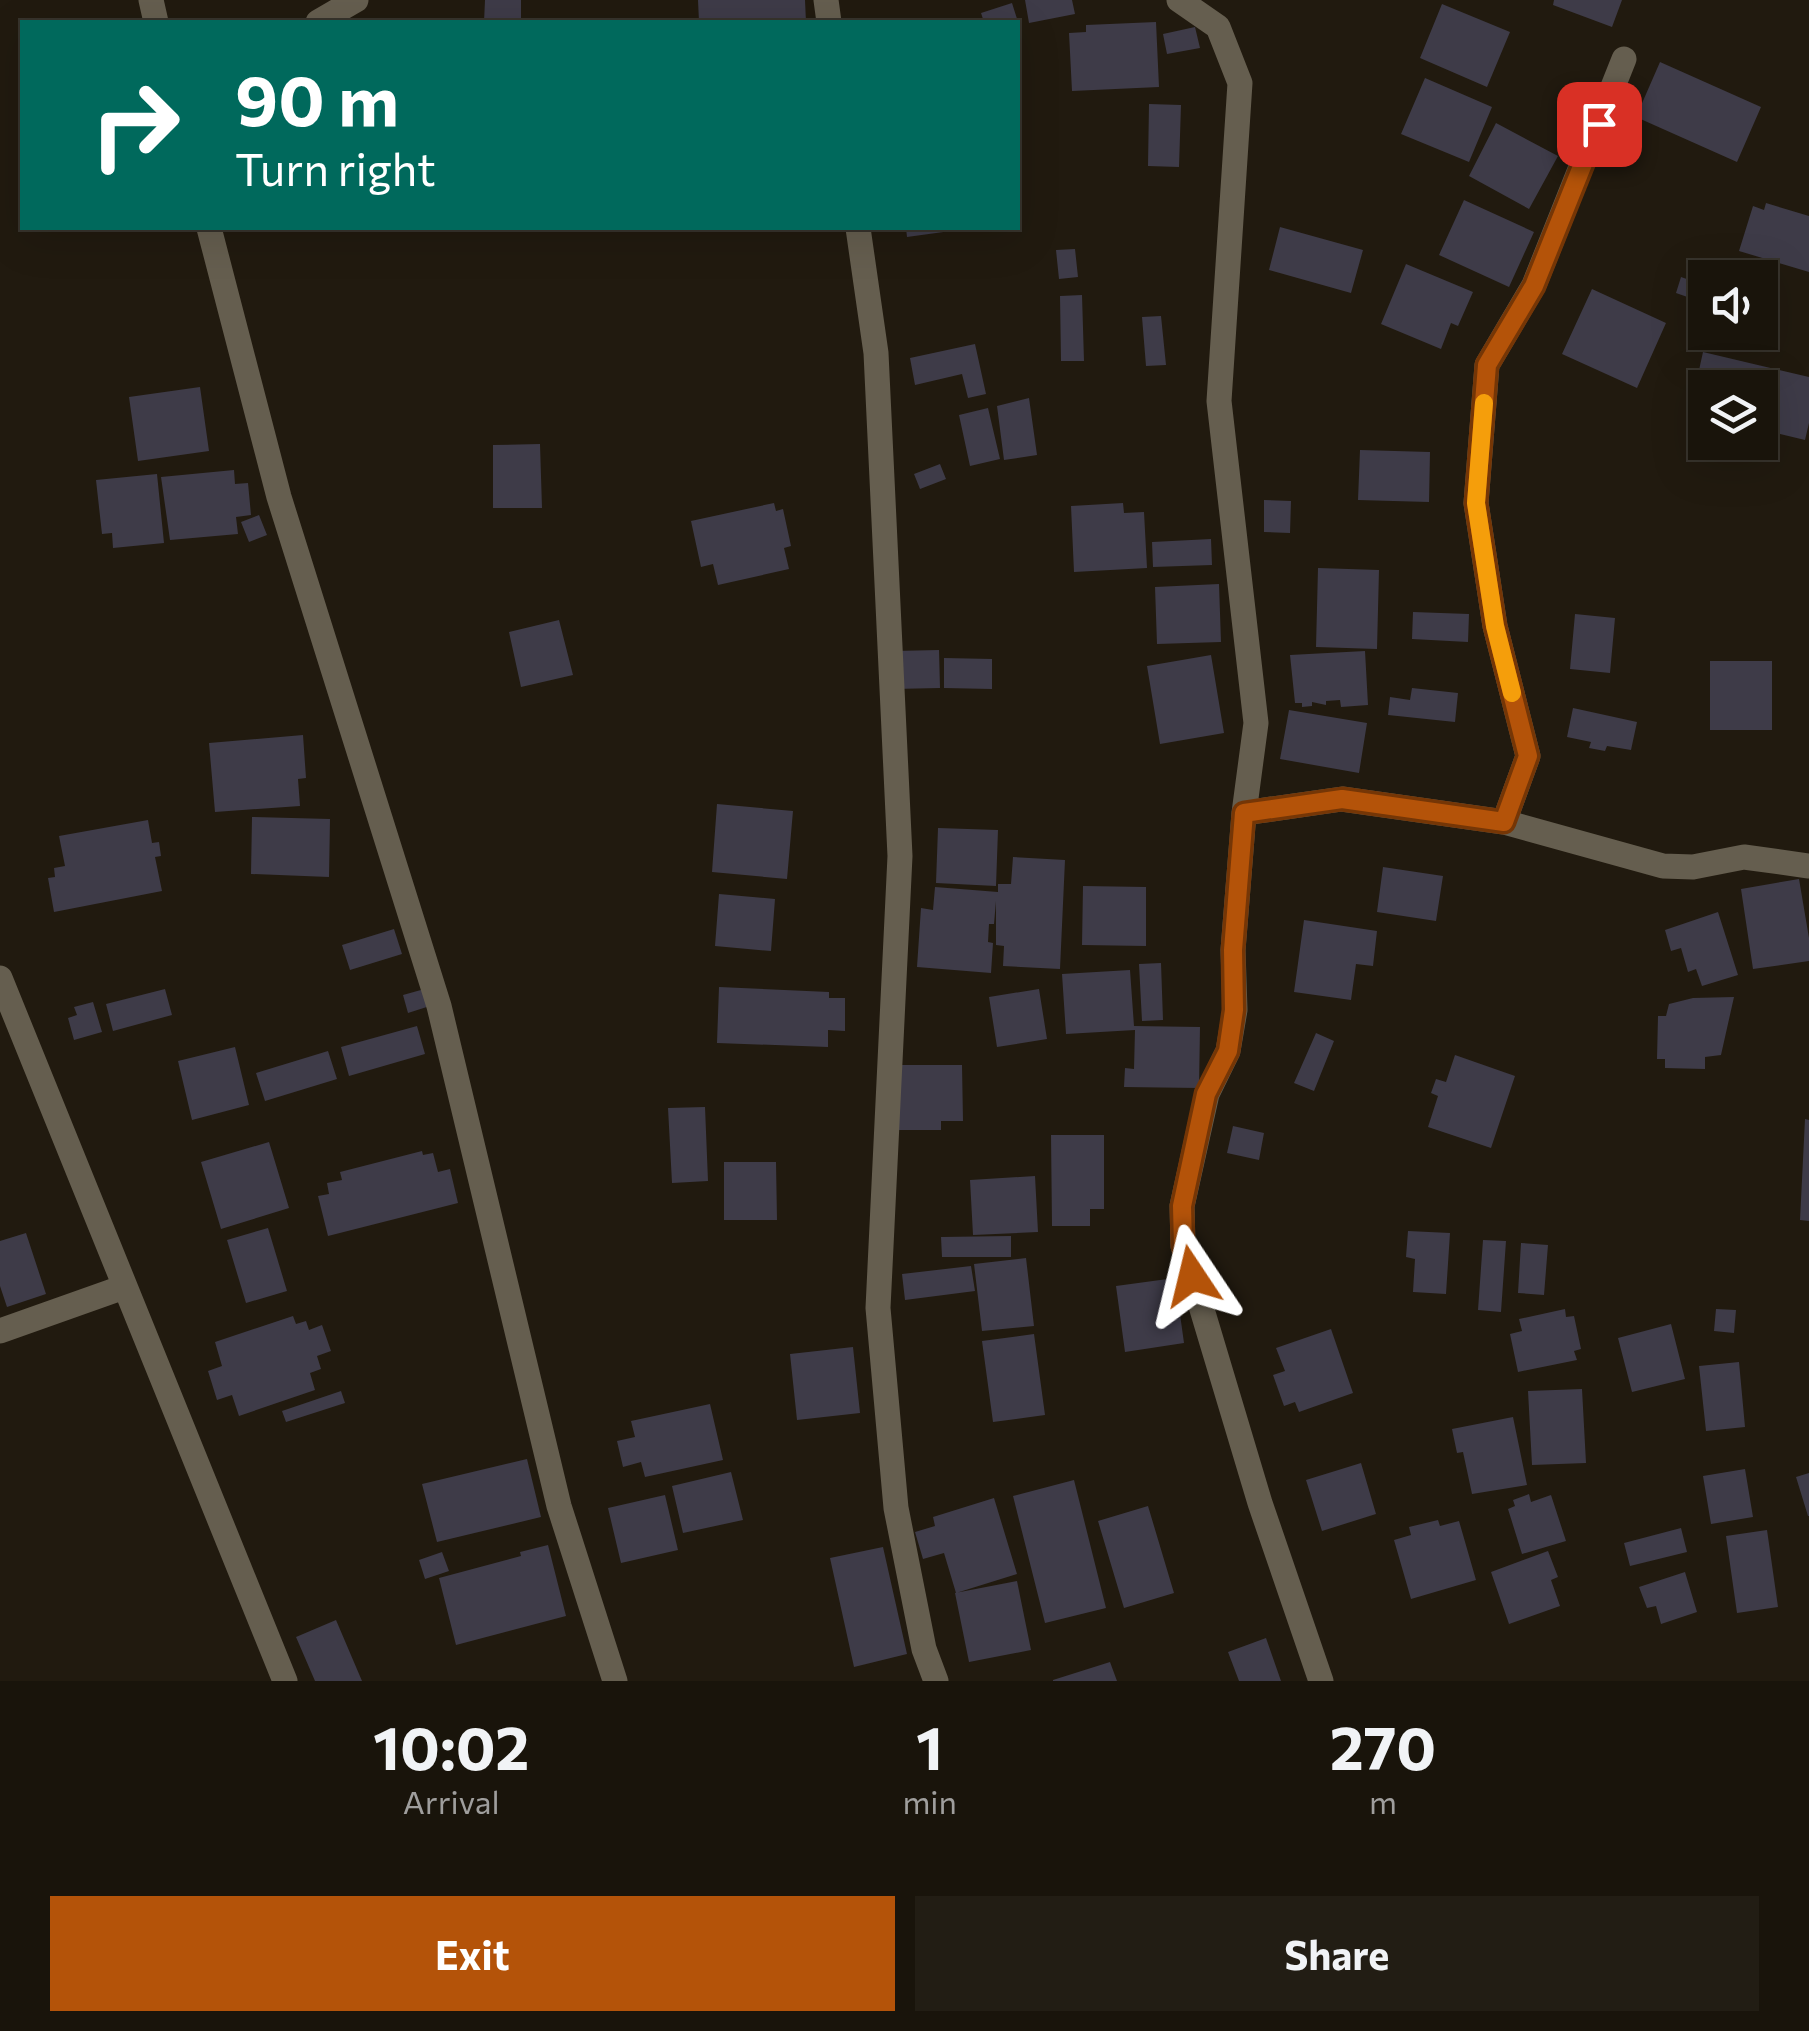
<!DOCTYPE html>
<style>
:root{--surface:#19140b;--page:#221d14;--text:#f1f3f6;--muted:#9f9e9d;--line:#37332c;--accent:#b45309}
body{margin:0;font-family:Commissioner,sans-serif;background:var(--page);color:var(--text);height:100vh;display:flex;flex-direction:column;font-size:38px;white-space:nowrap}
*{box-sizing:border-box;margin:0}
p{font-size:32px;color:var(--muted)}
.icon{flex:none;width:55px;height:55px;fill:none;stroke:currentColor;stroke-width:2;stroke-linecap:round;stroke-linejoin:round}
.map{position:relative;height:1681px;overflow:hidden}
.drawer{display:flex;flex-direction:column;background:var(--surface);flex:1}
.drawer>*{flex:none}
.guide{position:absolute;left:20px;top:20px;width:1000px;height:210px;border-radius:0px;box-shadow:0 10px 40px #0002,0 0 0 2px var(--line);background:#00695c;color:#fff;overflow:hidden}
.tools{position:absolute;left:1688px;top:260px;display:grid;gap:20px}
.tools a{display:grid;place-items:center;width:90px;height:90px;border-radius:0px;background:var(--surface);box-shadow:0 10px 40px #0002,0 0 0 2px var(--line);font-size:50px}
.pin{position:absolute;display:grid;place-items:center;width:85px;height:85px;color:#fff;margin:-42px;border-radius:20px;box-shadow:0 5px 15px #0006}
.me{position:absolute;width:110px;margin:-55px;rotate:350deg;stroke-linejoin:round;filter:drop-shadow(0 0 8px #0008)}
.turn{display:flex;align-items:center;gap:35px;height:210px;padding:0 50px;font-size:45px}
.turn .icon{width:130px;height:130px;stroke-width:2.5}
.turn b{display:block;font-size:70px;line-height:85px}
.eta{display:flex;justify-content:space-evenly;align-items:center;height:170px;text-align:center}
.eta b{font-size:60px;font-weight:700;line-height:70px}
.primary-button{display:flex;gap:20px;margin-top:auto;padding:20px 50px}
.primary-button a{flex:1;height:115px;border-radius:0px;background:var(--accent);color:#fff;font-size:40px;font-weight:700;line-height:115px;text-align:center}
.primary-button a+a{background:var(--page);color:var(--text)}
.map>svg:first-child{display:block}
.building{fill:#3e3b48}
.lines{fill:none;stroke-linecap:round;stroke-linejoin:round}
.minor{stroke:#655e4f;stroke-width:25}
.route-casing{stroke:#753606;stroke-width:25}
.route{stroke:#b45309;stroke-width:18}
.slow{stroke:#f59e0b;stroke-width:18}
</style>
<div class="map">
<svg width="1809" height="1681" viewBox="0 0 1809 1681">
<rect width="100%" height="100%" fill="#211a0f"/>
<path class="building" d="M485,0H521V22H484Z
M698,0H805L806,22H699Z
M1025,0H1072L1075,14L1029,23Z
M1554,0H1622L1612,27L1553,5Z
M1012,3L1018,22H984L981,13Z
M1442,4L1510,32L1487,87L1420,58Z
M1156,22L1159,87L1072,91L1069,33L1086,32V25Z
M1195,27L1200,48L1167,54L1163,34Z
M1660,62L1761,107L1737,162L1636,117Z
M1425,78L1492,107L1469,162L1401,134Z
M1149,104L1181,105L1179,167L1148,166Z
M1496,123L1558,156L1529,209L1469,176Z
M1464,200L1534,232L1509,287L1439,255Z
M1766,203L1809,216V272L1739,251L1753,206L1764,210Z
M1280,227L1363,250L1351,293L1269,270Z
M906,228H958V230L907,237Z
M1075,249L1078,277L1059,279L1056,250Z
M1406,264L1473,292L1458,326L1451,323L1441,349L1381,324Z
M1681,277L1701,284L1696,300L1676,293Z
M1592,289L1666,323L1637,388L1562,354Z
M1082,295L1084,361H1061L1060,296Z
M1161,316L1166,365L1146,366L1142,317Z
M975,344L986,394L968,398L962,374L915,385L910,358Z
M1703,352L1809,377V423L1805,440L1760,429V388H1705V417L1695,414L1699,394L1694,393Z
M200,387L209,451L138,461L129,397Z
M1029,398L1037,455L1004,460L997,406Z
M988,408L1000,459L970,466L959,415Z
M540,444L542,508H493V445Z
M1360,450L1430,452L1429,502L1358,500Z
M940,464L946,479L920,489L914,474Z
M234,470L235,484L248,483L251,515L236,517L238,534L170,540L161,477Z
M157,474L164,543L113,548L112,533L102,534L96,480Z
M1264,500L1291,501L1290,533L1264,532Z
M774,503L776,511L783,509L791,546L784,548L789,569L718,585L713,564L701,567L691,521Z
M1123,503L1124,513L1144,512L1147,568L1074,572L1071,506Z
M259,515L267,535L249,542L241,522Z
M1211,539L1212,565L1153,567L1152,542Z
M1318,568L1379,570L1377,649L1316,647Z
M1219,584L1221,642L1157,644L1155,587Z
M1413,612L1469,614L1468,642L1412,639Z
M1575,614L1615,618L1610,673L1570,669Z
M559,620L573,675L521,687L509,632Z
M939,650L940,688L894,689V651Z
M1365,651L1368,705L1341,707L1340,700L1326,701V705L1312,702V706L1302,707V703H1295L1290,655Z
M1211,655L1224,733L1160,744L1147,666Z
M944,658L992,659V689L944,688Z
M1710,661H1772V730H1710Z
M1412,688L1458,693L1455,722L1388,715L1390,697L1410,700Z
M1573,708L1637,722L1631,750L1607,746L1605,751L1589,748L1591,742L1567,737Z
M1289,710L1367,723L1359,773L1280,759Z
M303,735L306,778L298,779L300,806L215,812L209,743Z
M717,804L793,811L787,879L712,872Z
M252,817L330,819L329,877L251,874Z
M148,820L152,843L159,842L161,856L155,857L162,891L54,912L48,878L55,877L54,868L65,866L59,836Z
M938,828L998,830L996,886L936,883Z
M1013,857L1065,860L1060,969L1003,966L1004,946L996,945V901L994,924H989L988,942L993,943L991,973L917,967L921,908L933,910L935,887L998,892V884H1011Z
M1383,867L1443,876L1436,921L1377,912Z
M1799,879L1809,938V961L1753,969L1741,889Z
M1083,886L1146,887V946L1082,945Z
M719,894L775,899L771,951L715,946Z
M1718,912L1738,975L1702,986L1696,969L1688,972L1681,948L1671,951L1665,930Z
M1304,920L1377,931L1373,966L1356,964L1351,1000L1294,992Z
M394,929L402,954L350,970L342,945Z
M1161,963L1163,1020L1142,1021L1139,964Z
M1130,970L1134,1026L1200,1027L1199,1088L1124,1087L1125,1068L1134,1069L1135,1030L1066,1034L1062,974Z
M719,987L829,992V998H845V1031L828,1030V1047L717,1043Z
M428,988L433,1005L408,1013L403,995Z
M165,989L172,1015L113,1031L106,1004Z
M1039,989L1047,1039L997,1047L989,997Z
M1734,997L1721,1055L1705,1057V1069L1665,1068V1059H1657L1658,1016H1666L1669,1004L1693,998Z
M93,1002L102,1032L74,1040L68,1018L77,1015L74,1007Z
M417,1026L425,1054L349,1076L341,1047Z
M1316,1033L1334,1041L1314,1091L1294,1083Z
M235,1047L249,1105L192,1120L178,1061Z
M328,1051L337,1079L265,1101L256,1073Z
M1455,1055L1515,1076L1491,1148L1428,1127L1438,1096L1431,1093L1436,1079L1446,1082Z
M898,1065H962L963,1121H941V1130H899Z
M705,1107L708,1181L672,1183L668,1108Z
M1805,1119L1809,1120V1221L1800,1220Z
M1233,1126L1264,1133L1259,1160L1227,1153Z
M1051,1135H1104V1209H1090V1226H1052Z
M269,1142L289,1208L221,1229L201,1162Z
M422,1151L423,1155L433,1153L438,1172L450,1169L458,1203L328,1236L318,1196L329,1194L327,1183L342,1180L340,1172Z
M724,1162H776L777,1220H724Z
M1035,1176L1038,1232L973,1235L970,1180Z
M268,1228L287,1291L246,1303L227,1240Z
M1408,1231L1450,1233L1446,1294L1413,1292L1415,1259L1406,1257Z
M26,1233L46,1294L7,1307L0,1286V1241Z
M1011,1236V1257H942L941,1237Z
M1483,1240L1506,1241L1501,1312L1478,1310Z
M1521,1243L1548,1245L1544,1295L1518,1293Z
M1026,1258L1034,1326L982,1331L974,1264Z
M971,1266L975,1291L905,1300L902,1274Z
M1175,1278L1184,1343L1125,1352L1116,1286Z
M1565,1309L1566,1317L1574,1316L1581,1349L1574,1351L1577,1360L1518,1372L1510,1334L1522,1331L1519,1319Z
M1716,1309L1736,1310L1734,1333L1714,1331Z
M293,1316L296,1324L306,1321L309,1330L322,1325L331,1351L317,1356L321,1369L310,1373L315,1390L239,1416L232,1395L217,1400L208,1371L222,1366L215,1342Z
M1671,1324L1685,1379L1632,1392L1618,1338Z
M1331,1329L1353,1393L1299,1412L1295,1402L1284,1406L1273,1375L1285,1371L1276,1348Z
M1034,1334L1045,1415L993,1422L982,1341Z
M853,1347L860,1413L797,1420L790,1354Z
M1739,1362L1745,1427L1706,1431L1699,1366Z
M1582,1389L1586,1463L1532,1465L1528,1391Z
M341,1391L345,1403L286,1422L282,1411Z
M710,1404L723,1460L645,1477L641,1462L623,1467L617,1441L635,1437L631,1421Z
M1513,1417L1527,1485L1472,1494L1463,1452L1457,1453L1452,1429Z
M527,1459L541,1517L437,1542L422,1484Z
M1361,1463L1376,1514L1322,1531L1306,1480Z
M1745,1469L1753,1517L1711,1524L1703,1476Z
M731,1472L743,1520L683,1533L672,1486Z
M1809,1473V1516H1808L1796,1477Z
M1074,1480L1106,1608L1045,1623L1013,1496Z
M1529,1494L1531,1502L1551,1495L1566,1541L1522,1554L1508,1509L1515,1506L1513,1500Z
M665,1495L678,1550L621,1563L608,1508Z
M994,1498L1017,1574L956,1593L944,1553L923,1559L915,1532L935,1526L933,1517Z
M1148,1506L1174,1593L1124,1608L1098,1521Z
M1438,1520L1440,1526L1459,1521L1476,1580L1411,1599L1394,1540L1411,1535L1409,1527Z
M1681,1528L1687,1552L1630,1566L1624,1543Z
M1767,1530L1778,1607L1737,1613L1726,1536Z
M548,1545L566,1616L456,1645L439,1578L521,1556L520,1552Z
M883,1547L907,1654L854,1667L830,1558Z
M1548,1551L1558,1577L1551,1580L1560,1606L1509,1624L1491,1572Z
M442,1552L449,1571L425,1579L419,1560Z
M1685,1572L1697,1612L1661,1624L1656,1606L1647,1608L1639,1587Z
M1017,1581L1031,1650L969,1662L955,1593Z
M336,1620L362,1681H315L296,1637Z
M1266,1638L1281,1681H1239L1228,1652Z
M1110,1662L1117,1681H1053V1680Z"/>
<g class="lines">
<path class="minor" d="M151,0L156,22
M826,0L829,22
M1179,0L1218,27L1240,83L1219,401L1256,723L1244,813L1233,950L1235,1010L1228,1051L1207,1094L1182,1206L1183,1246L1260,1503L1321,1681
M318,22L356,0
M209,228L279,497L439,1006L559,1506L615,1681
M858,228L876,353L900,856L878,1308L896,1508L924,1649L936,1681
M1244,813L1342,799L1504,822L1663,866L1693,867L1744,857L1809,866
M1504,822L1528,756L1495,626L1476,503L1487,365L1534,285L1624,59
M0,978L285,1681
M0,1331L124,1287"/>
</g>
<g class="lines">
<defs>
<path id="route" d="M1192,1276L1183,1246L1182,1206L1206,1094L1228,1051L1234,1010L1233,950L1244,813L1342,799L1504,822L1528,756L1495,626L1476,503L1487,365L1534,286L1599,124"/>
</defs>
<use href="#route" class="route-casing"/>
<use href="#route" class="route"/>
<path class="slow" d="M1484,403L1476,503L1495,626L1512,693"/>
</g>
</svg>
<div class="tools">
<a><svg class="icon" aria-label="sound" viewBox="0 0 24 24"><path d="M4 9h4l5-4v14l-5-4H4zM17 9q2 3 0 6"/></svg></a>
<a><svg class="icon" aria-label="layers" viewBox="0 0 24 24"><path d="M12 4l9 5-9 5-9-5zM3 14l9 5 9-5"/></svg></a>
</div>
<div class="pin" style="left:1599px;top:124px;background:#d93025"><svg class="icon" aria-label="arrive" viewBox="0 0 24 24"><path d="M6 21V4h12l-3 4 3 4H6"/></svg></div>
<svg class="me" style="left:1192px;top:1276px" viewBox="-20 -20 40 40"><path d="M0-17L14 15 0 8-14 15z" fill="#b45309" stroke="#fff" stroke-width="4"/></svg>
<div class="guide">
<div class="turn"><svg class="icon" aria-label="right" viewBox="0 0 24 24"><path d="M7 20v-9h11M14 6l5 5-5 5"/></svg><div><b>90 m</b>Turn right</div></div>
</div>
</div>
<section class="drawer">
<div class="eta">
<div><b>10:02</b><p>Arrival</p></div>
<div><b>1</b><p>min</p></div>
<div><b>270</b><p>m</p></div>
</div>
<div class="primary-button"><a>Exit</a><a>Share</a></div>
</section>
